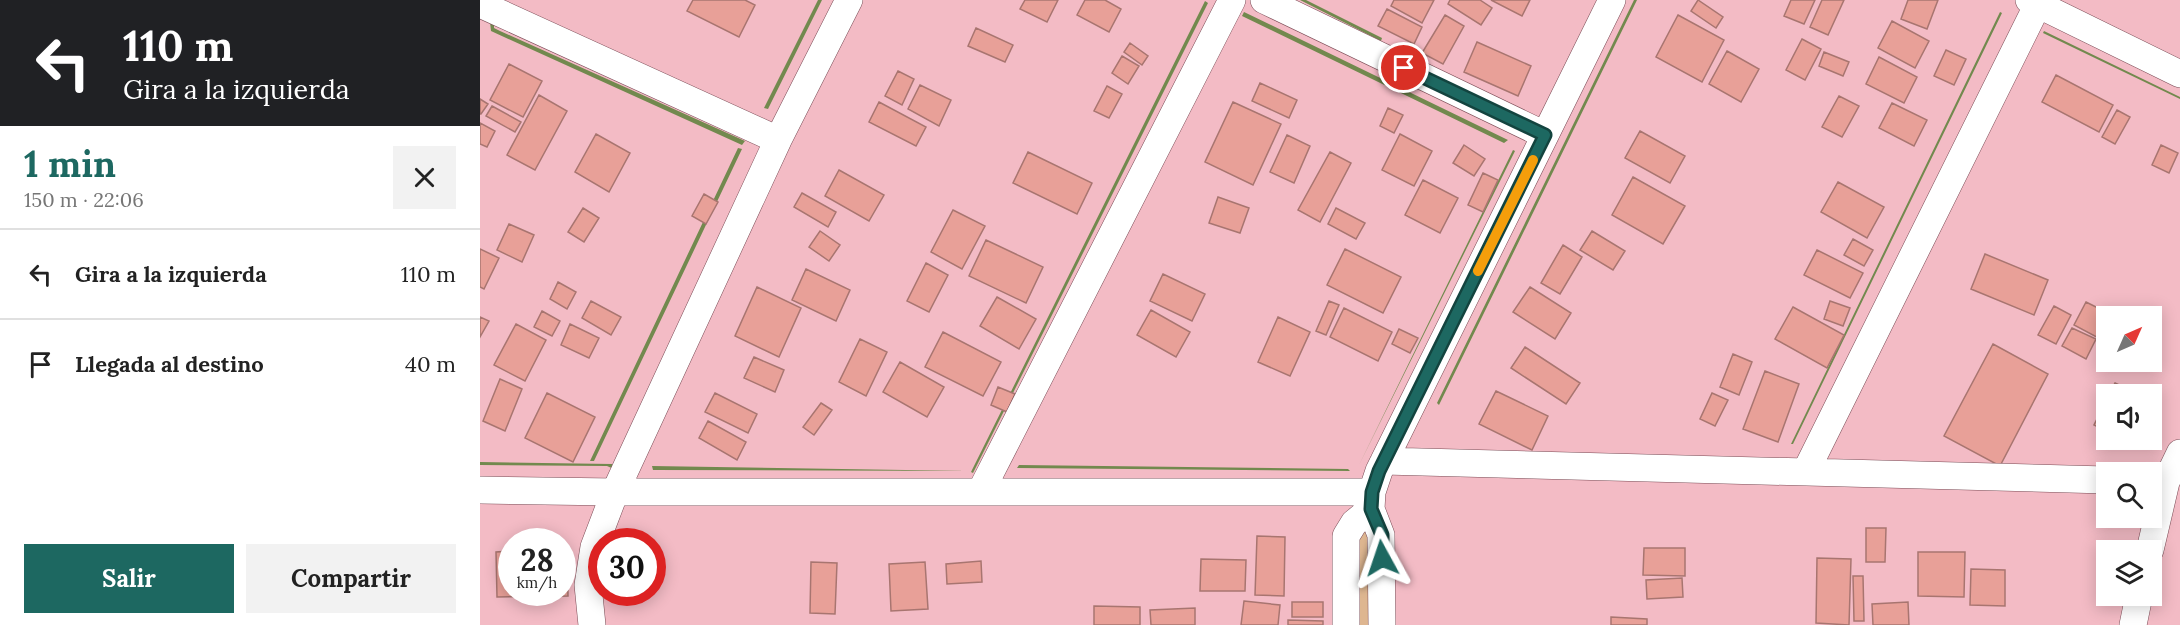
<!DOCTYPE html>
<html lang="es">
<meta charset="utf-8">
<style>
:root{--surface:#fff;--page:#f2f2f2;--text:#222;--muted:#767676;--line:#e0e0e0;--accent:#1d6861}
body{margin:0;font-family:Lora,serif;background:var(--page);color:var(--text);height:100vh;display:flex;flex-direction:column;font-size:22px;white-space:nowrap}
*{box-sizing:border-box;margin:0}
p{font-size:20px;color:var(--muted)}
.icon{flex:none;width:33px;height:33px;fill:none;stroke:currentColor;stroke-width:2;stroke-linecap:round;stroke-linejoin:round}
.map{position:relative;flex:1;overflow:hidden}
.side{display:flex;flex-direction:column;background:var(--surface);width:480px}
.side>*{flex:none}
.guide{background:#202124;color:#fff;overflow:hidden}
.needle{width:39px;rotate:45deg}
.buttons{position:absolute;left:1616px;top:306px;display:grid;gap:12px}
.buttons a{display:grid;place-items:center;width:66px;height:66px;border-radius:0px;background:var(--surface);box-shadow:0 3px 15px #0003;font-size:30px}
.speed{position:absolute;left:18px;top:528px;display:flex;gap:12px;font-size:30px;font-weight:700;text-align:center}
.speed>*{display:grid;place-content:center;width:78px;height:78px;border-radius:50%;background:var(--surface);box-shadow:0 3px 15px #0003;line-height:1}
.speed small{font-size:15px;font-weight:400}
.speed .limit{border:9px solid #d22;background:#fff;color:#111}
.pin{position:absolute;display:grid;place-items:center;width:51px;height:51px;color:#fff;margin:-26px;border:3px solid #fff;border-radius:50%;box-shadow:0 2px 6px #0007}
.me{position:absolute;width:66px;margin:-33px;rotate:355deg;stroke-linejoin:round;filter:drop-shadow(0 0 4px #0008)}
.turn{display:flex;align-items:center;gap:21px;height:126px;padding:0 24px;font-size:27px}
.turn .icon{width:78px;height:78px;stroke-width:2.5}
.turn b{display:block;font-size:42px;line-height:51px}
.round{display:grid;place-items:center;flex:none;width:63px;height:63px;border-radius:0px;background:var(--page)}
.overview{display:flex;align-items:center;justify-content:space-between;height:102px;padding:0 24px}
h1{font-size:36px;font-weight:700;line-height:45px;color:var(--accent)}
.button{display:flex;gap:12px;margin-top:auto;padding:12px 24px}
.button a{flex:1;height:69px;border-radius:0px;background:var(--accent);color:#fff;font-size:24px;font-weight:700;line-height:69px;text-align:center}
.button a+a{background:var(--page);color:var(--text)}
ul{padding:0;list-style:none}
li{display:flex;align-items:center;gap:18px;height:90px;padding:0 24px;border-top:2px solid var(--line)}
li div{flex:1}
li b{display:block;font-size:22px}
li em{font-style:normal}
main{display:flex;flex:1;min-height:0}
.map>svg:first-child{display:block}
.green{fill:#deb690}
.water{fill:#72894e}
.building{fill:#e8a098;stroke:#a87570;stroke-width:1.5}
.lines{fill:none;stroke-linecap:round;stroke-linejoin:round}
.street-casing{stroke:#7b4c56;stroke-width:28}
.street{stroke:#fff;stroke-width:27}
.route-casing{stroke:#13443f;stroke-width:15}
.route{stroke:#1d6861;stroke-width:10}
.slow{stroke:#f59e0b;stroke-width:10}
</style>
<main>
<section class="side">
<div class="guide">
<div class="turn"><svg class="icon" aria-label="left" viewBox="0 0 24 24"><path d="M17 20v-9H6M10 6l-5 5 5 5"/></svg><div><b>110 m</b>Gira a la izquierda</div></div>
</div>
<div class="overview"><div><h1>1 min</h1><p>150 m · 22:06</p></div><a class="round"><svg class="icon" aria-label="close" viewBox="0 0 24 24"><path d="M6 6l12 12M18 6L6 18"/></svg></a></div>
<ul>
<li><svg class="icon" aria-label="left" viewBox="0 0 24 24"><path d="M17 20v-9H6M10 6l-5 5 5 5"/></svg><div><b>Gira a la izquierda</b></div><em>110 m</em></li>
<li><svg class="icon" aria-label="arrive" viewBox="0 0 24 24"><path d="M6 21V4h12l-3 4 3 4H6"/></svg><div><b>Llegada al destino</b></div><em>40 m</em></li>
</ul>
<div class="button"><a>Salir</a><a>Compartir</a></div>
</section>
<div class="map">
<svg width="1700" height="625" viewBox="0 0 1700 625">
<rect width="100%" height="100%" fill="#f3bbc5"/>
<path class="green" d="M887,528L892,625H877L878,531Z"/>
<path class="water" d="M338,0H342L288,109L284,108Z
M820,0H826L902,38L901,41Z
M1154,0H1157L959,405L957,403Z
M725,1L728,3L493,473L491,472Z
M764,12L1028,140L1024,143L762,16Z
M1520,12L1522,13L1313,444H1311Z
M10,22L14,23V28L20,31L265,141L262,145L11,31Z
M1564,31L1700,97V99L1563,33Z
M258,148L262,149L114,461H110Z
M1033,150L1035,151L879,465Z
M0,462L132,464L136,470L127,466L0,465Z
M539,465L868,469L870,471L537,468Z
M172,466L489,471L173,470Z"/>
<path class="building" d="M213,0H265L275,5L259,37L207,11Z
M545,0H578L567,22L540,9Z
M605,0H625L641,9L629,32L597,15Z
M914,0H954L942,23L911,6Z
M970,0H1000L1012,8L1001,25L968,4Z
M1011,0H1050L1042,16Z
M1218,0L1243,17L1236,28L1211,11Z
M1311,0H1335L1324,24L1304,16Z
M1342,0H1364L1348,35L1330,27Z
M1428,0H1458L1447,29L1421,19Z
M907,9L942,27L934,44L898,26Z
M965,15L984,26L963,64L942,53Z
M1198,15L1244,40L1222,82L1176,57Z
M1412,21L1449,41L1435,68L1398,48Z
M496,28L533,45L525,62L488,46Z
M1322,39L1341,49L1325,80L1306,70Z
M997,42L1051,66L1038,96L984,72Z
M650,43L668,56L662,65L644,52Z
M1466,50L1486,59L1474,85L1454,76Z
M1247,51L1279,69L1261,102L1229,84Z
M1344,52L1369,62L1363,76L1339,66Z
M642,56L659,66L648,84L632,73Z
M1399,57L1437,77L1424,103L1386,84Z
M29,64L62,81L43,117L10,100Z
M418,71L434,79L422,105L405,96Z
M1576,75L1633,105L1619,132L1562,102Z
M780,83L817,100L809,118L772,101Z
M440,85L471,100L459,126L428,109Z
M627,86L642,94L629,118L614,111Z
M59,95L87,111L55,170L27,155Z
M1359,96L1379,106L1362,137L1342,127Z
M0,99L8,104L1,114H0Z
M399,102L446,127L436,146L389,122Z
M753,102L801,124L773,185L725,162Z
M1412,103L1447,120L1434,146L1399,128Z
M12,106L41,122L35,132L6,116Z
M908,108L923,115L914,133L900,126Z
M1637,110L1650,117L1635,144L1622,137Z
M0,123L15,131L7,147L0,144Z
M1160,131L1205,156L1190,183L1145,158Z
M116,134L150,153L129,192L95,172Z
M920,134L952,151L934,186L902,170Z
M807,135L830,146L814,183L790,172Z
M984,145L1005,159L994,176L973,163Z
M1681,145L1698,153L1689,173L1672,165Z
M548,152L612,183L597,214L533,183Z
M850,152L871,163L840,222L818,210Z
M359,170L404,195L389,221L345,196Z
M1003,173L1018,180L1003,212L988,205Z
M1153,177L1205,206L1183,244L1132,215Z
M943,180L978,198L960,233L925,215Z
M1358,182L1404,207L1387,238L1341,212Z
M322,193L356,212L348,227L314,207Z
M224,194L238,202L226,224L212,216Z
M738,197L769,208L760,233L729,223Z
M103,208L119,218L104,242L88,232Z
M856,208L885,223L876,239L848,224Z
M473,210L505,226L482,269L451,252Z
M29,224L54,235L42,262L17,250Z
M340,231L360,245L349,261L329,247Z
M1112,231L1145,251L1133,270L1100,250Z
M1373,239L1393,250L1384,266L1364,255Z
M506,240L563,267L546,303L489,276Z
M1083,245L1102,257L1080,294L1061,283Z
M0,249L19,258L4,289L0,287Z
M865,249L921,277L903,313L847,285Z
M1337,250L1383,273L1370,298L1324,275Z
M1505,254L1568,280L1554,315L1491,289Z
M446,263L468,275L449,312L427,301Z
M326,269L370,290L356,321L312,300Z
M683,274L725,294L712,321L670,301Z
M78,282L96,292L87,309L70,299Z
M277,287L321,308L299,357L255,336Z
M1050,287L1091,313L1075,339L1033,312Z
M517,297L556,319L539,349L500,326Z
M111,301L141,317L131,335L102,318Z
M849,301L859,305L846,335L836,331Z
M1350,301L1370,308L1363,326L1344,319Z
M1606,302L1634,316H1626V342L1594,325Z
M1574,306L1591,315L1576,344L1558,335Z
M1313,307L1364,335L1347,368L1295,339Z
M864,308L912,332L898,361L850,337Z
M671,310L710,332L696,357L657,335Z
M62,311L80,321L72,336L54,327Z
M0,317L9,321L0,337Z
M798,317L830,332L810,376L778,362Z
M36,324L66,340L45,381L14,365Z
M90,324L119,338L109,358L81,345Z
M1592,328L1616,339L1606,359L1582,346Z
M919,329L938,338L930,353L912,344Z
M463,332L521,362L503,396L445,367Z
M380,339L407,352L386,396L359,382Z
M1513,344L1568,374L1520,466L1464,436Z
M1045,347L1100,383L1086,404L1031,368Z
M1253,354L1272,362L1259,395L1240,387Z
M274,357L304,370L295,392L264,378Z
M420,362L464,387L447,417L403,392Z
M1285,371L1319,384L1298,442L1263,429Z
M20,379L42,389L25,431L3,421Z
M1635,383L1658,394H1629Z
M518,387L535,394L527,412L511,405Z
M1016,391L1068,416L1052,450L999,424Z
M67,393L115,417L93,462L45,438Z
M235,393L277,414L268,433L225,412Z
M1232,393L1248,400L1235,426L1220,419Z
M1626,401V431L1614,425Z
M341,403L352,410L334,435L323,427Z
M228,421L266,442L257,460L219,438Z
M1386,528H1406L1405,562H1386Z
M777,536L805,537L804,596L775,595Z
M1164,548H1205V576L1163,575Z
M82,550H87L88,596L17,597L16,552L32,551V592H82Z
M1438,552H1485L1484,597L1438,596Z
M1337,558L1371,559L1369,625L1336,623Z
M721,559L766,560L765,591H720Z
M501,561L502,582L467,584L466,564Z
M331,562L357,563L355,614L330,613Z
M445,562L448,609L411,611L409,564Z
M1491,569L1525,570V606L1490,605Z
M1373,576H1383L1384,621H1374Z
M1202,578L1203,597L1167,599L1166,580Z
M764,601L800,605L798,625H761Z
M812,602H843V617H812Z
M1428,602L1429,625H1393L1392,604Z
M614,606L660,607V625H614Z
M715,608V625H671L670,610Z
M1131,617L1167,619V625H1131Z
M808,620L843,621V625H808Z"/>
<g class="lines">
<defs>
<path id="street" d="M369,0L298,140L135,492H892
M784,0L1065,135
M1549,0L1700,74
M0,4L298,140
M904,461L1626,480
M1326,471L1558,4
M0,490L135,492L114,547L108,585L112,625
M501,491L752,0
M1670,550L1686,482L1700,453
M866,625V536L874,523L891,509
M902,625L901,535L891,509L892,492L899,471L1132,0
M1653,625L1659,596"/>
</defs>
<use href="#street" class="street-casing"/>
<use href="#street" class="street"/>
</g>
<g class="lines">
<defs>
<path id="route" d="M902,558V535L891,509L892,492L899,471L1065,135L924,68"/>
</defs>
<use href="#route" class="route-casing"/>
<use href="#route" class="route"/>
<path class="slow" d="M998,271L1053,160"/>
</g>
</svg>
<div class="buttons">
<a><svg class="needle" viewBox="-14 -14 28 28"><path d="M0-13l5 13h-10z" fill="#e53935"/><path d="M0 13l5-13h-10z" fill="#767676"/></svg></a>
<a><svg class="icon" aria-label="sound" viewBox="0 0 24 24"><path d="M4 9h4l5-4v14l-5-4H4zM17 9q2 3 0 6"/></svg></a>
<a><svg class="icon" aria-label="search" viewBox="0 0 24 24"><circle cx="10" cy="10" r="6"/><path d="M15 15l6 6"/></svg></a>
<a><svg class="icon" aria-label="layers" viewBox="0 0 24 24"><path d="M12 4l9 5-9 5-9-5zM3 14l9 5 9-5"/></svg></a>
</div>
<div class="speed"><div>28<small>km/h</small></div><div class="limit">30</div></div>
<div class="pin" style="left:924px;top:68px;background:#d93025"><svg class="icon" aria-label="arrive" viewBox="0 0 24 24"><path d="M6 21V4h12l-3 4 3 4H6"/></svg></div>
<svg class="me" style="left:902px;top:558px" viewBox="-20 -20 40 40"><path d="M0-17L14 15 0 8-14 15z" fill="#1d6861" stroke="#fff" stroke-width="4"/></svg>
</div>
</main>
